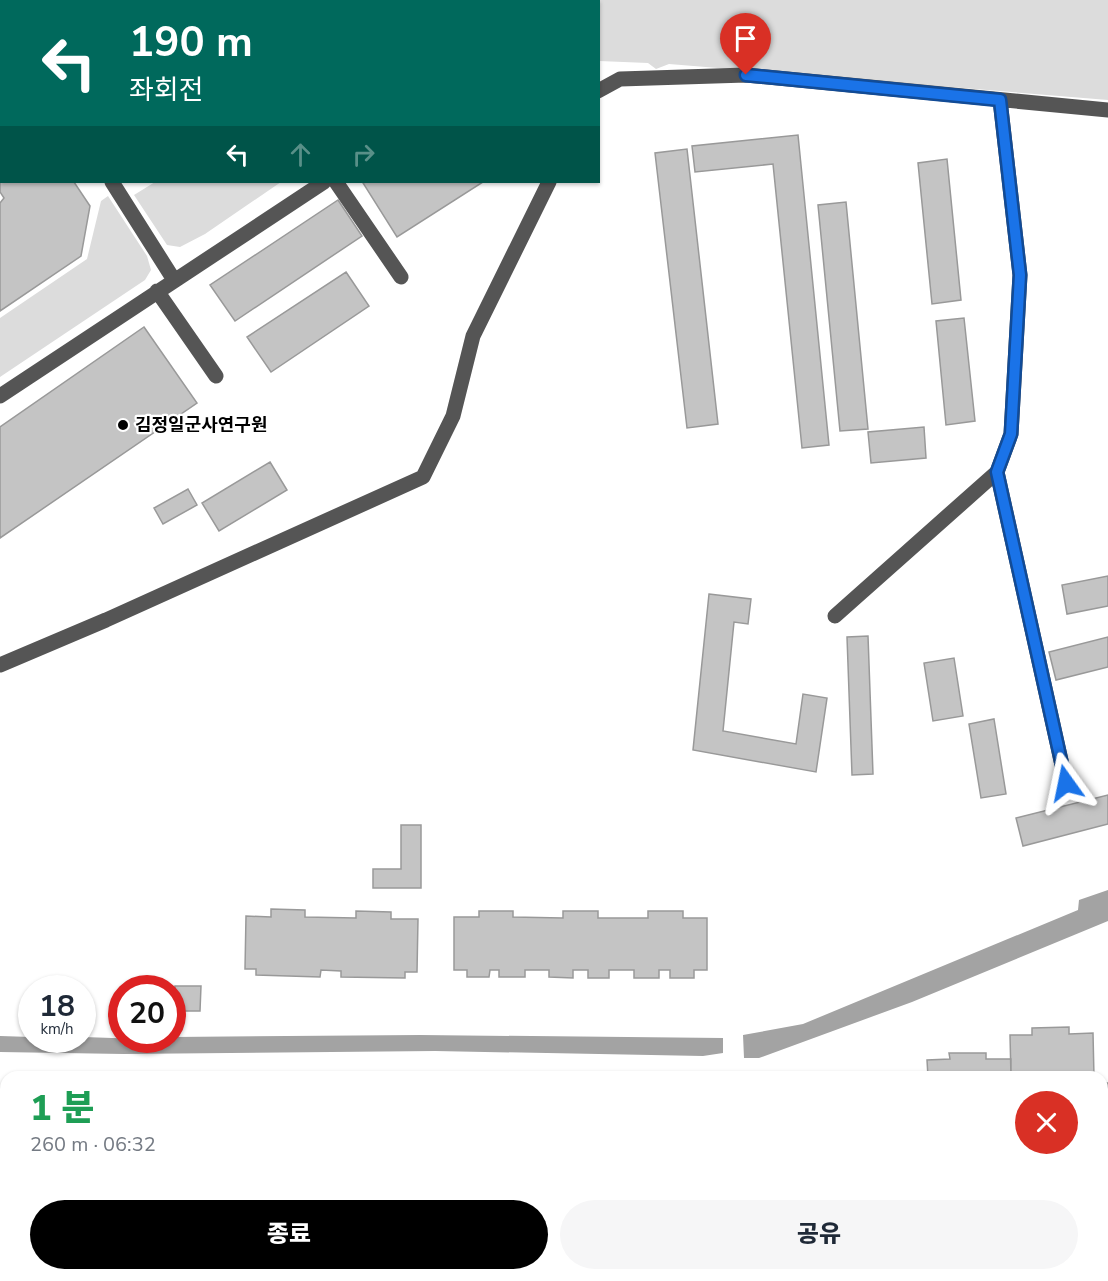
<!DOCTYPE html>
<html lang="ko">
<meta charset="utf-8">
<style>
:root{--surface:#fff;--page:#f6f6f7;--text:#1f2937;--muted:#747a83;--accent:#000}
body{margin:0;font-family:"Nunito Sans","Noto Sans KR",sans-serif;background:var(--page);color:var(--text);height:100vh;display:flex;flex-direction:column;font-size:22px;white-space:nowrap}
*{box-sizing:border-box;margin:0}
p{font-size:20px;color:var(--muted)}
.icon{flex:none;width:33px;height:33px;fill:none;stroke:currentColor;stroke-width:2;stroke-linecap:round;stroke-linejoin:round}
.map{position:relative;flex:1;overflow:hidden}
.sheet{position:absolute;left:0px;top:1071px;width:1108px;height:210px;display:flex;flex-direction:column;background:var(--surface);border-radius:18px 18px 0 0;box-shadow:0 2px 4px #0004}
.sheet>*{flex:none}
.hud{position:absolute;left:0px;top:0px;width:600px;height:183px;box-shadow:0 2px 4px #0004;background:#00695c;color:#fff;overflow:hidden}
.speed{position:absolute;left:18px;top:975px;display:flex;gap:12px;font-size:30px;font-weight:700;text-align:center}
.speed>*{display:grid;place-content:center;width:78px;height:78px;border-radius:50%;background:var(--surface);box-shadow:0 2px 4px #0004;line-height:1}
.speed small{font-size:15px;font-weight:400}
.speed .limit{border:9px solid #d22;background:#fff;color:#111}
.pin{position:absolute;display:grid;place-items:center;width:51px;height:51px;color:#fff;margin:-62px -26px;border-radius:50% 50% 50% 0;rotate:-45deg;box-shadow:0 0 6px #0007}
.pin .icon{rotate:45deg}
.me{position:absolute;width:66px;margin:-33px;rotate:348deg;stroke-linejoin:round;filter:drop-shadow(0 0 4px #0008)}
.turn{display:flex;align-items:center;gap:21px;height:126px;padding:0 30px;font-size:27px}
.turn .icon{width:78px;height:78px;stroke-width:2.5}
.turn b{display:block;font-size:42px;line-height:51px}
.lanes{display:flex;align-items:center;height:57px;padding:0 30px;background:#0003;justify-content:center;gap:30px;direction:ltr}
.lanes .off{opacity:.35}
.round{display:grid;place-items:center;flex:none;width:63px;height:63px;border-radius:32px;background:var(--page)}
.headline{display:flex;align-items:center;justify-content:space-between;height:102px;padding:0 30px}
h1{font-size:36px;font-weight:800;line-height:45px;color:#1e9e55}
.button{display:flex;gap:12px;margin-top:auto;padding:12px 30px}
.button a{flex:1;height:69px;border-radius:36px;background:var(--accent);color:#fff;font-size:24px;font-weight:800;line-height:69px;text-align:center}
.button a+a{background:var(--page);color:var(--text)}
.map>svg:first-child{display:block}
.green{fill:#dcdcdc}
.water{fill:#a3a3a3}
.building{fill:#c4c4c4;stroke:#999;stroke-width:1.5}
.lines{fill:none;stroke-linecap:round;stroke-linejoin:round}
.minor{stroke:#555;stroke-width:15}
.route-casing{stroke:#114b97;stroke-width:15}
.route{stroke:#1a73e8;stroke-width:10}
.poi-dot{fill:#000;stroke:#fff;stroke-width:2}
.labels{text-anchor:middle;stroke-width:4.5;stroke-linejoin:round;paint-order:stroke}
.poi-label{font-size:18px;font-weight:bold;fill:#000;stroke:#fff;text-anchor:start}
</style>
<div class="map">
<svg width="1108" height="1281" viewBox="0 0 1108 1281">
<rect width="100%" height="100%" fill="#fff"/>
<path class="green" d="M471,0H1108V100L669,64L656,69L648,63L599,61L598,2H469Z
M155,182H281L205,234L180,247L167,245L134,195Z
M108,196L147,256L151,270L145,280L0,377V318L87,259L101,201Z"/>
<path class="water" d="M1108,890V921L912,1002L759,1058H744L743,1035L803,1024L1078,910L1079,900Z
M420,1035L723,1038V1053L703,1056L435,1051L124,1054L0,1052V1036L31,1037L32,1040H82L83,1037L172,1040L173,1037Z"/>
<path class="building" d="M132,0H206L207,2H130Z
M2,86V182H74L90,206L81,256L0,311V203L4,198L0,192Z
M798,135L829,445L802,448L773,164L695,172L692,146Z
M687,149L718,424L687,428L655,153Z
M947,159L961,300L932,304L918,163Z
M366,182H483L397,237L363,183Z
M338,200L362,236L235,321L210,285Z
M846,202L868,429L840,431L818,205Z
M346,272L369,306L271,372L247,337Z
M964,318L975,421L946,425L936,321Z
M144,327L197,403L0,538V427Z
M924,427L926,458L871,463L868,432Z
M270,462L287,490L219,531L202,503Z
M188,489L197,505L163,524L154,508Z
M1108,576V606L1067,614L1062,585Z
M709,594L751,599L748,624L734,622L723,731L796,744L803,694L827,698L816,772L693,750Z
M868,636L873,774L852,775L847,637Z
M1108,637V667L1056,680L1049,652Z
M954,658L963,716L933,721L924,663Z
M994,719L1006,794L981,798L969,724Z
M1108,795V824L1023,846L1016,818Z
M401,825H421V888H373V869H401Z
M271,909L305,910V917L356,918V911L391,912V919H418L417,972H405V978L341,977V971L321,970L320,977L256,975V969H245L246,916L271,917Z
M479,911H513V917L563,918V911H598V918H648V911H683V918H707V970H694V978H670V970H659V978H634V970H609V978H588V970H573V978L549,977V970H525V977H499V970H490L489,977H467V970H454V917H479Z
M175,986H201L200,1011H175Z
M1069,1027V1034L1093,1033L1094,1077H1011L1010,1035H1032V1028Z
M949,1053H986V1059H1011V1077H928L927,1060L950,1059Z
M903,1073V1077H866V1074Z
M1102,1083H1108V1166H1102Z
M1102,1246L1108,1247V1281H1080L1079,1275H1102Z
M0,1255H6V1275H140V1281H0Z
M268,1275H363V1280H268Z
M383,1275H409V1281H383Z
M524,1275H580V1281H549V1277L525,1278Z
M594,1275H623V1281H594Z
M735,1275H930V1279L906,1277V1281H826V1276H801V1281H760V1278H753V1281H735Z"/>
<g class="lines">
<path class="minor" d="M229,0L230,2
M348,0L349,2
M95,2L97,0
M598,91L620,79L746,75L1108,110
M1000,100L1020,275L1011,434L997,472L1066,783
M112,182L174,280
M336,182L401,277
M157,291L216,376
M0,396L324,182
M835,616L997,472
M0,665L106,620L423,477L453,416L473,336L549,182
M0,1188H6
M218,1275V1281
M679,1275V1281
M1029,1275V1281"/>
</g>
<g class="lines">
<defs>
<path id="route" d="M746,75L1000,100L1020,275L1011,434L997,472L1066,783"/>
</defs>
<use href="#route" class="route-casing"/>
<use href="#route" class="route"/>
</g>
<circle class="poi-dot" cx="123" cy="425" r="6"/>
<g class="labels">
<g class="poi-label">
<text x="135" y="431">김정일군사연구원</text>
</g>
</g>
</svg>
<div class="speed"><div>18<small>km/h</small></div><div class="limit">20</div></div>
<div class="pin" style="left:746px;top:75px;background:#d93025"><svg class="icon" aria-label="arrive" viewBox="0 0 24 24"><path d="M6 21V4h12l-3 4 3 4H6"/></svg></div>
<svg class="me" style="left:1066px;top:783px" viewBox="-20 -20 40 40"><path d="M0-17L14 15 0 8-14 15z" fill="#1a73e8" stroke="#fff" stroke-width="4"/></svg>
<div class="hud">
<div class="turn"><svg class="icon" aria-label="left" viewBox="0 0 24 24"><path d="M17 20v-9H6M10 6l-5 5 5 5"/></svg><div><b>190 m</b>좌회전</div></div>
<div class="lanes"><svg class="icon" aria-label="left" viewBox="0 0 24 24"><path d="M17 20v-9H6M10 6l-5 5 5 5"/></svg><svg class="icon off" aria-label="ahead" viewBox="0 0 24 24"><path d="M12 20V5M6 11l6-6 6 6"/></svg><svg class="icon off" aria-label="right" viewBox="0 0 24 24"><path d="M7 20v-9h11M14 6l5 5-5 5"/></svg></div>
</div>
<section class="sheet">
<div class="headline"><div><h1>1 분</h1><p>260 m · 06:32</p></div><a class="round" style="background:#d93025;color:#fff"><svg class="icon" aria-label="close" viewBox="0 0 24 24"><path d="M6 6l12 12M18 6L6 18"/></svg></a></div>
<div class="button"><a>종료</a><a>공유</a></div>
</section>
</div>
